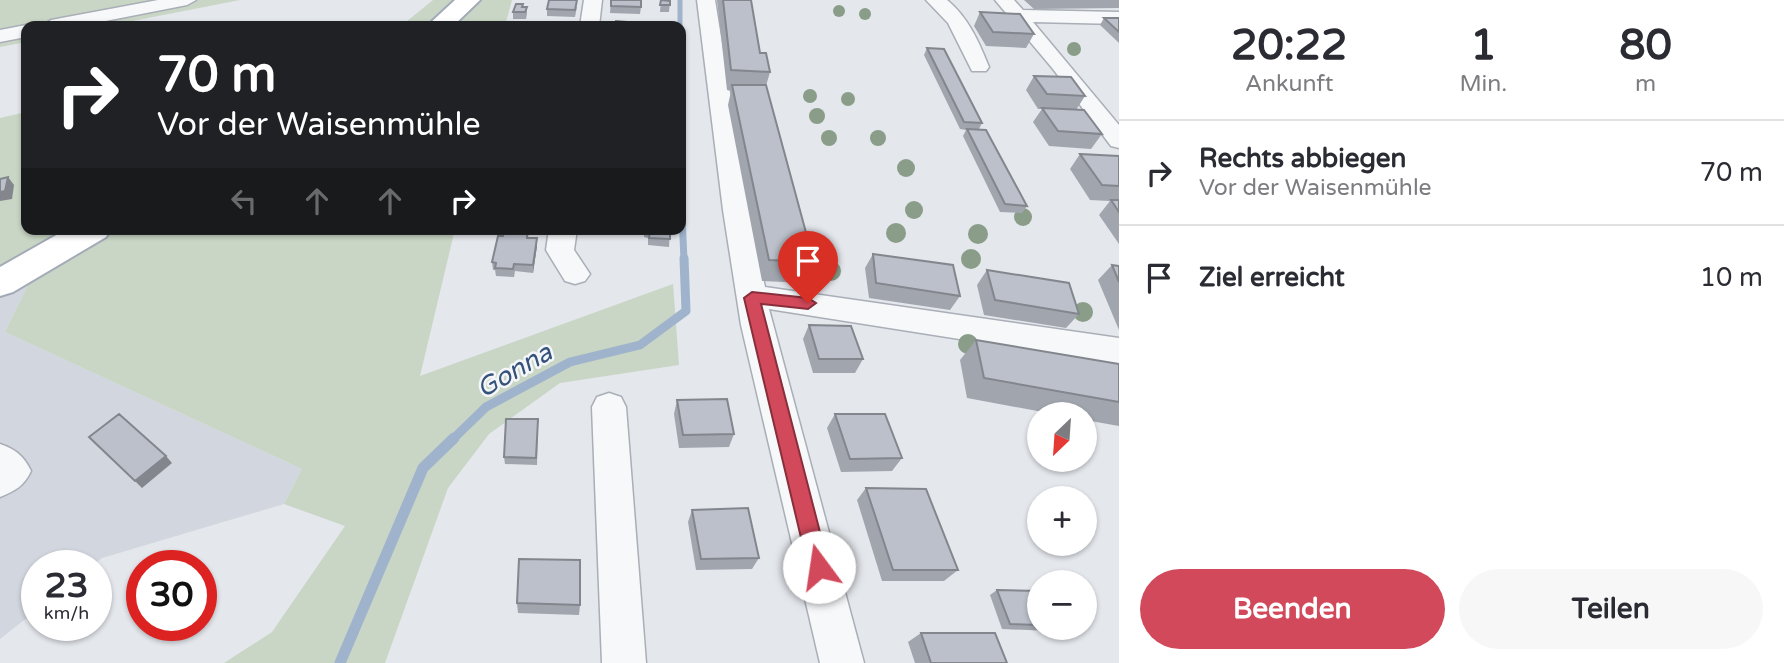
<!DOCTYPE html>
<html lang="de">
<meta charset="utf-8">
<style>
:root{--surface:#fff;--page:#f7f7f7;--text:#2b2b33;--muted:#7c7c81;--line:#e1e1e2;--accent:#d1495b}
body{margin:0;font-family:"Varela Round",sans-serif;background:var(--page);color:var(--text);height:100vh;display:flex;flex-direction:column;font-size:26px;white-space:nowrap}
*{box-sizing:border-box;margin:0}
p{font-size:23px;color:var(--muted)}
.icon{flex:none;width:38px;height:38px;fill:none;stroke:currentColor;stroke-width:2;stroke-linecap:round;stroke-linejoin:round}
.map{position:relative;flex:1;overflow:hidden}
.side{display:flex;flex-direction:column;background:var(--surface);width:665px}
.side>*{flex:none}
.top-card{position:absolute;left:21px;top:21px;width:665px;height:214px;border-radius:14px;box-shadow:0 2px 5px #0004;background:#202124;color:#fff;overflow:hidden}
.needle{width:46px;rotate:205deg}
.fabs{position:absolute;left:1027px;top:402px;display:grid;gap:14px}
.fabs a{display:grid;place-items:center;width:70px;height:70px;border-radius:50%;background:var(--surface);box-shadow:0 2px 5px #0004;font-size:35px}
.speed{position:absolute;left:21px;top:550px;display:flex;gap:14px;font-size:35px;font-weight:700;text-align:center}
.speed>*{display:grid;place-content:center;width:91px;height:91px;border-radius:50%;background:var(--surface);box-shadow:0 2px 5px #0004;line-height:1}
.speed small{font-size:18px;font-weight:400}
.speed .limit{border:10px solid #d22;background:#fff;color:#111}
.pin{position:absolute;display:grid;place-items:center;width:60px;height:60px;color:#fff;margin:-72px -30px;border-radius:50% 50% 50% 0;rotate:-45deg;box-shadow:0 0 7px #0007}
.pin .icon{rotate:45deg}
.me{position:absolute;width:77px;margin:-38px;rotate:346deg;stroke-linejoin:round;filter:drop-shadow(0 0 5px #0008)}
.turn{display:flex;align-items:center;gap:24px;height:147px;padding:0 21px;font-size:32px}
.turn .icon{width:91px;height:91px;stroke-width:2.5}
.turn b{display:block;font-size:49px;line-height:60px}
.lanes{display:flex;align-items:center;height:66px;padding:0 21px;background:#0003;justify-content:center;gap:35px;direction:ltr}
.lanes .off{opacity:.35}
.eta{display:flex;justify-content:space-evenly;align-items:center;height:119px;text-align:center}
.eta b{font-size:42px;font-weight:700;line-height:49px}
.cta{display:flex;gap:14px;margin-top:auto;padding:14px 21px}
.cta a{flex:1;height:80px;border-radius:42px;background:var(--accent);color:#fff;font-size:28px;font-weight:700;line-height:80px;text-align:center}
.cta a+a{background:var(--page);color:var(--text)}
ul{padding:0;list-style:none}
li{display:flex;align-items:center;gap:21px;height:105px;padding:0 21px;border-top:2px solid var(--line)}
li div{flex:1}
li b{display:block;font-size:26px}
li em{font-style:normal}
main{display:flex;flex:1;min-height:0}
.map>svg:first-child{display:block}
.built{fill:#d2d6de}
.green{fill:#c9d6c5}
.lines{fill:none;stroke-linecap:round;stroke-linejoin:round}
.stream-far3{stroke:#9fb4cc;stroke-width:5}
.stream-far2{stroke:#9fb4cc;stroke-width:7}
.stream-far1{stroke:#9fb4cc;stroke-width:9}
.stream{stroke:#9fb4cc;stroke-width:11}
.minor-casing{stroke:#a9aeb7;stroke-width:3}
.major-casing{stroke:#a3abb8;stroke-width:4}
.minor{fill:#f7f8fa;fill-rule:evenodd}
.major{fill:#fff;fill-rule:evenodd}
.tree{fill:#899d89}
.wall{fill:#a1a5ae}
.shaded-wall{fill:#83868d}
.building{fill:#bbc0ca;stroke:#83868d;stroke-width:2}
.route{fill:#d1495b;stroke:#882f3b;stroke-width:2}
.labels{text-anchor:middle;stroke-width:5;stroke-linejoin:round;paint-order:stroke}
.water-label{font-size:26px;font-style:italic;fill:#34527a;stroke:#f4f6f9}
</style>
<main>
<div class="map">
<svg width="1119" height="663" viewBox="0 0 1119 663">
<rect width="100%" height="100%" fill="#e4e7ec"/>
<path class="built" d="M30,281L5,332L302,469L284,504L102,558L92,565H37V610L0,639V298Z"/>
<path class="green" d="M0,0H240L107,26H26V42L0,47Z
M433,0H512L505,26H401Z
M26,112V229H455L420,376L673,284L679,365L560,383L489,434L448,488L385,663H224L272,632L345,526L284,504L302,469L5,332L29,283L0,298V118Z"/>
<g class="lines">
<path class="stream-far3" d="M680,0V26"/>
<path class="stream-far2" d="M681,193L684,260"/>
<path class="stream-far1" d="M453,439L486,407L570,362L640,345L686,311L684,258"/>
<path class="stream" d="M340,663L423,468L454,438"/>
<defs>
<path id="minor" d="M158,0H196L187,5L80,26H41L51,20Z
M584,0H602L599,26H580Z
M697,0H715L749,210L765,287L1119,338V364L769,309L864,663H820L741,325L723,210Z
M926,0H947C968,17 979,42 989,67L986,71H972L948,23Z
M995,0H1014L1023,10L1119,12V24L1033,22L1119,125V148L1111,146L1053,69Z
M26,25L30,26H26V37L0,42V30Z
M549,229H577L574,250L590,274L585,281L575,284L565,281L546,250Z
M609,393L621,397L626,407L646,663H602L592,407L597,397Z
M0,444C15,449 24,456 31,471C24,486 15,491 0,497Z"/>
<path id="major" d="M455,0H480L453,26H427Z
M67,229H111L106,237L13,292L0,296V267Z"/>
</defs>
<use href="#minor" class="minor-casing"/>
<use href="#major" class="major-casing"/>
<use href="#minor" class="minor"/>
<use href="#major" class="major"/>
</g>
<g class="tree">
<circle cx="839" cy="11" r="6"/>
<circle cx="865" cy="14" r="6"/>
<circle cx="1074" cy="49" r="7"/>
<circle cx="810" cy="96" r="7"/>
<circle cx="848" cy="99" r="7"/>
<circle cx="817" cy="116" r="8"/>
<circle cx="829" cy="138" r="8"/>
<circle cx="878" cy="138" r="8"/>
<circle cx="906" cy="168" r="9"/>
<circle cx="914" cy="210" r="9"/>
<circle cx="1023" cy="217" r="9"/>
<circle cx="896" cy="233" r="10"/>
<circle cx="978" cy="234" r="10"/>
<circle cx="971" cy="259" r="10"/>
<circle cx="831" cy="271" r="10"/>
<circle cx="1083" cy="312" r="10"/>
<circle cx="968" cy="344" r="10"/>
</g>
<path class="wall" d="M611,0L641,7L640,14L610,13Z
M661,0L670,1L669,12H660Z
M717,0H751L760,53L770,72L766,86L814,262L805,283L762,281L728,105L731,91L727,90Z
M1024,0H1119V8L1034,9Z
M523,7H527V14L526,19H513V12Z
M577,7L575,17L547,16V9Z
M980,12L1034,34L1026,48L986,46L974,26Z
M1104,18H1119V43L1100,25Z
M927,48L982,123L979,129L1027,206L1022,213L1000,212L963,136L966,130L960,129L924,55Z
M1034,76L1085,96L1076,110L1102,134L1091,149L1049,146L1033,122L1042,109H1038L1026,90Z
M1080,154L1119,156V244L1099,215L1110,201L1090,200L1070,169Z
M598,229H612V232L598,230Z
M644,229H670L669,247L648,245V238L644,237Z
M528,238H537V246L533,273L515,271L514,277L496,276L495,270H493L492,262Z
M873,254L960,296L950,310L869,298L865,268Z
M1112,265L1119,266V330L1098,280Z
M987,270L1079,314L1066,328L984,315L977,285Z
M809,325L863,359L855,373H813L803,339Z
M976,340L1119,364V426L1085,420V415H1059L967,398L960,360Z
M677,400L734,434L729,447L679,448L674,414Z
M835,414L902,458L892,471L841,472L827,428Z
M538,426L537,465L505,464L504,457Z
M866,488L958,570L944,581H882L857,500Z
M692,510L759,558L752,569L696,570L688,522Z
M997,590L1040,591V628H1055L1051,631L1002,629L990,595Z
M517,603L580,605L579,615L518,613Z
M921,633L1007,663H915L908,642Z"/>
<path class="shaded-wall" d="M8,177L14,185L12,199L0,201V192Z
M537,238V246L533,273V265Z
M166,456L172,463L142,488L135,481Z"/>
<path class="building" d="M549,0H577L575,10L547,9Z
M611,0H641V7L611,6Z
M661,0L670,1V5H660Z
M723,0H751L760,53H766L770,72L731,70Z
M516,4H523L522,7H527L525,12H513Z
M980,12L1020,14L1034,34L993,32Z
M1104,18H1119V32Z
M616,21L638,23V26H615Z
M543,22L573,24L572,26H541Z
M927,48L944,49L982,123L964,122Z
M1034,76L1071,77L1085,96L1047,94Z
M732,85H766L814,262L769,260Z
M1042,108L1084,110L1102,134L1058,131Z
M967,129L986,130L1027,206L1005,204Z
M1080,154L1119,156V186L1102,185Z
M8,177L5,191L0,192V179Z
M1111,200H1119V212Z
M505,229H528L527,238H537L533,265L514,264L513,269L495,268L496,263L492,262L498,236H503Z
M645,229H670V239L649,238L650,230Z
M873,254L953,265L960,296L876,283Z
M1112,265L1119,266V282Z
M987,270L1069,283L1079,314L995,300Z
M809,325L851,326L863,359H819Z
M976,340L1119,364V402L984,378Z
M727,399L734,434L683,435L677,400Z
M119,414L166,456L135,481L89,437Z
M835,414H885L902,458L850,459Z
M506,419H538L536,458L504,457Z
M866,488L926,489L958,570H893Z
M748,508L759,558L701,559L692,510Z
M519,559L580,560V605L517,603Z
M997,590L1040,591V625L1010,624Z
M921,633H995L1007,663H931Z"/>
<path class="route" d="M752,292L808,298L816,303L808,309L761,304L829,567L826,575L819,578L812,575L808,567L744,298Z"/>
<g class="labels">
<g class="water-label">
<text transform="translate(514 370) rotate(-30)" y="9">Gonna</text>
</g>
</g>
</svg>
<div class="fabs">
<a><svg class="needle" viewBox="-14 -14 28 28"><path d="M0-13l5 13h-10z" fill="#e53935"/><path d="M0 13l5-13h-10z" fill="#7c7c81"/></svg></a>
<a>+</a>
<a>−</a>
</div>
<div class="speed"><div>23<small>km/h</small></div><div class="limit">30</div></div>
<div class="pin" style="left:808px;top:303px;background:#d93025"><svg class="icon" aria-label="arrive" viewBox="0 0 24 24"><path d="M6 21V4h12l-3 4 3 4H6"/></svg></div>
<svg class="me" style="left:819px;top:567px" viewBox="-20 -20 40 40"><circle r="19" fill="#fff"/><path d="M0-13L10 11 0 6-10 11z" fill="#d1495b"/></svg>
<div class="top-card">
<div class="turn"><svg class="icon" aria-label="right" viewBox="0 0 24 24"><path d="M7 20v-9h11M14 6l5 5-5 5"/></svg><div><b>70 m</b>Vor der Waisenmühle</div></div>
<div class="lanes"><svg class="icon off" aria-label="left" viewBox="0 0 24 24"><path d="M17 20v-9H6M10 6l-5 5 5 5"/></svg><svg class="icon off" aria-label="ahead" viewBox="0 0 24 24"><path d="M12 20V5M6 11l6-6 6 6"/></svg><svg class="icon off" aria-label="ahead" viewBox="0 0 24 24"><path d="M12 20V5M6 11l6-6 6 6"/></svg><svg class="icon" aria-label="right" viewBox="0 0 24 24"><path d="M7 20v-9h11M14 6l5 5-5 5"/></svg></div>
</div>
</div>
<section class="side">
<div class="eta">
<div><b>20:22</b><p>Ankunft</p></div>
<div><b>1</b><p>Min.</p></div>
<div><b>80</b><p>m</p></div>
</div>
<ul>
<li><svg class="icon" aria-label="right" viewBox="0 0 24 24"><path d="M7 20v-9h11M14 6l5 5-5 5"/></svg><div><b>Rechts abbiegen</b><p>Vor der Waisenmühle</p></div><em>70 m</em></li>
<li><svg class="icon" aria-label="arrive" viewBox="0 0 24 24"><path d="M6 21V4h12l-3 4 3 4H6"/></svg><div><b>Ziel erreicht</b></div><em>10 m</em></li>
</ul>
<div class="cta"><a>Beenden</a><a>Teilen</a></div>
</section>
</main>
